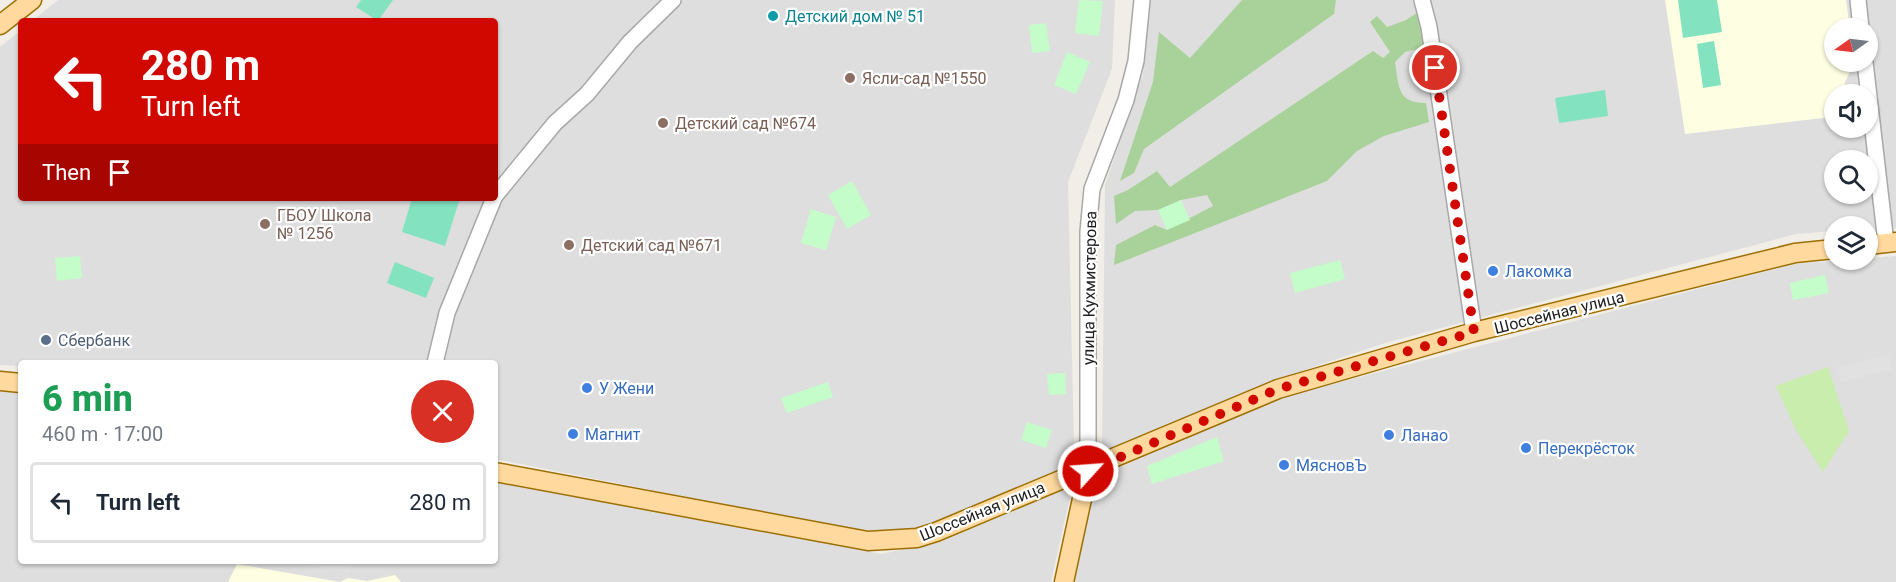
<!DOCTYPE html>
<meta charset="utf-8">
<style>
:root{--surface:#fff;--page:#f6f6f7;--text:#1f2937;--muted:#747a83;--line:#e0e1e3}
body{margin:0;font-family:Roboto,sans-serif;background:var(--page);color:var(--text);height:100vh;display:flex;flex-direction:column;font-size:22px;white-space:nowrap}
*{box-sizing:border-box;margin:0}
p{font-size:20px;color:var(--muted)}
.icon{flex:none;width:33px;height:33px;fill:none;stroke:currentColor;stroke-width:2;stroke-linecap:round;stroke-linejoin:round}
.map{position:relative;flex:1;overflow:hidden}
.panel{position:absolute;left:18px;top:360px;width:480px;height:204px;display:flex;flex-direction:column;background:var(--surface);border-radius:6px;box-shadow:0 2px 4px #0004}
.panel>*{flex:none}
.top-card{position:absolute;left:18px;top:18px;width:480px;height:183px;border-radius:6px;box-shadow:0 2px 4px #0004;background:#d10800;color:#fff;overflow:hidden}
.needle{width:39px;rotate:256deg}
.buttons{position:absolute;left:1824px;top:18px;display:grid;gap:12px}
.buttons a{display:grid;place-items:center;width:54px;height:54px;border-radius:50%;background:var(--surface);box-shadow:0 2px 4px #0004;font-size:30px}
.pin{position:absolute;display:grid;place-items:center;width:51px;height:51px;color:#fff;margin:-26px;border:3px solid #fff;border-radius:50%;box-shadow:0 2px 6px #0007}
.me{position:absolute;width:66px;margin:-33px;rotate:64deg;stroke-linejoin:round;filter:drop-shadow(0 0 4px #0008)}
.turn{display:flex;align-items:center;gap:21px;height:126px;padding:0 24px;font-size:27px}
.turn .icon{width:78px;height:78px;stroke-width:2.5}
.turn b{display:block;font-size:42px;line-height:51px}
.then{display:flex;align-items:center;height:57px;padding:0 24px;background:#0003;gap:12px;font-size:22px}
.round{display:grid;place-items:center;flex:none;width:63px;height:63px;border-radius:32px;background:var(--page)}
.overview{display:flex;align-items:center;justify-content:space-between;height:102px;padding:0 24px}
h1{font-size:36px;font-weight:800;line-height:45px;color:#1e9e55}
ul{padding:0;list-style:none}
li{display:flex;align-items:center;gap:18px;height:81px;margin:0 12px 9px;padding:0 12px;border:3px solid var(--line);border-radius:6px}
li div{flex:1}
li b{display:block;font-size:22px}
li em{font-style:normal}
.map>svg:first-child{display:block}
.residential{fill:#dfdede;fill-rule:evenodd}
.education{fill:#feffe2}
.grass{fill:#c9edac}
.forest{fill:#a9d29a}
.park{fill:#c4fcca}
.pitch{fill:#83e3c1}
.parking{fill:#e1e1e1}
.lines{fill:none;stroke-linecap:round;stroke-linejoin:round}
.minor-casing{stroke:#a8a8a8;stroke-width:18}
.major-casing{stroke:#9d6f00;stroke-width:21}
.minor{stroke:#fff;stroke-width:15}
.major{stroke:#ffd99e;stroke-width:18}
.route{stroke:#d10800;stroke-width:10;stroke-dasharray:0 18}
.culture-dot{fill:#0f9aa8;stroke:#fff;stroke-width:2}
.education-dot{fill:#8d6e63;stroke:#fff;stroke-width:2}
.shop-dot{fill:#3f7fe0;stroke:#fff;stroke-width:2}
.service-dot{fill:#5c6f8a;stroke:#fff;stroke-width:2}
.labels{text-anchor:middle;stroke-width:4.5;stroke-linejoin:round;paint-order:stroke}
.culture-label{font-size:16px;fill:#0d838f;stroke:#fff;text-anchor:start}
.education-label{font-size:16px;fill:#785e54;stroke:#fff;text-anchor:start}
.shop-label{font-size:16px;fill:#366cbe;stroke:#fff;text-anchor:start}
.street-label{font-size:16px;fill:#212121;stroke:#fff}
.service-label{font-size:16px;fill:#4e5e75;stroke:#fff;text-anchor:start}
</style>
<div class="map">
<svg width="1896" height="582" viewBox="0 0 1896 582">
<rect width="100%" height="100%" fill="#f1eee7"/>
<path class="residential" d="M58,0H1115L1112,69L1068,182L1074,445L1065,466L927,531H859L495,459V363H21V366L0,365V47L21,30V198H495V21H32Z
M1151,0H1896V228L1868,229V226H1834V231L1796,234L1385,343L1271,381L1110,450L1102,445L1105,185L1143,74ZM1834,28H1868V62H1834ZM1834,94H1868V128H1834ZM1834,160H1868V194H1834Z
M1896,256V582H1073L1093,486L1100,476L1283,397L1794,264Z
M0,390L21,391V561H495V480L881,554L940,542L1064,490L1070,497L1051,582H0Z"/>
<path class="education" d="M1665,0H1846L1850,28H1834V62H1854L1840,94H1834V108L1831,117L1685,134Z
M237,564L340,582L348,578L367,581L395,575L401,582H228Z"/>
<path class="grass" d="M1828,367L1849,431L1823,472L1796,430L1776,386Z"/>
<path class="forest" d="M1242,0H1336L1334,14L1144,149L1134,173L1120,181L1153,82L1159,32L1190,58Z
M1421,10L1426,47L1405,52L1395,62C1399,87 1397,103 1426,103L1429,122L1384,136L1357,151L1327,181L1114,265L1116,245L1155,225L1167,230L1213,206L1207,195L1181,200L1158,210L1135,211L1116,224L1114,196L1128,190L1157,171L1170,187L1373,51L1383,58L1390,52L1370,22L1377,16L1387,27L1406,20Z"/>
<path class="park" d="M1079,0L1103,1L1099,36L1075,33Z
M1046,23L1050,51L1032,53L1029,25Z
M1067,52L1090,62L1076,94L1054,85Z
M852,181L871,215L847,229L828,195Z
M1181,200L1190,220L1167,230L1158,210Z
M811,209L836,217L826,250L801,243Z
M80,256L82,278L57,281L55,258Z
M1340,260L1345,279L1295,293L1290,273Z
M1825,275L1829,293L1793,300L1790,283Z
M1065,373L1066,394L1049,395L1047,374Z
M828,382L833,397L787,413L781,398Z
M1027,422L1052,430L1046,448L1021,440Z
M1217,437L1224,461L1152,484L1147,466Z"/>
<path class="pitch" d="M361,0H393L378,21L356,7Z
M1678,0H1717L1722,32L1683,38Z
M1714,41L1721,85L1703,88L1697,44Z
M1605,90L1608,116L1559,123L1555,98Z
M412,198H460L445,246L402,232Z
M395,262L434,278L426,298L387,283Z"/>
<path class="parking" d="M1889,354L1892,369L1841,382L1838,367Z
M283,561H352L350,573Z"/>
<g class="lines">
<defs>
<path id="minor" d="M1422,0L1429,27L1474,332
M1858,0L1861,28
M1865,62L1886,243
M495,196L555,123L587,94L630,42L673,0
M435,363L447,313L494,198
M1088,471V232L1092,189L1126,100L1136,61L1142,0"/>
<path id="major" d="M0,25L32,0
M1868,245L1896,242
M0,381L21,383
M495,472L868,541L917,538L936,532L1278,389L1474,332L1795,253L1834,249
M1064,582L1088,471"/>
</defs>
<use href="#minor" class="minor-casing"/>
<use href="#major" class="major-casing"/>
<use href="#minor" class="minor"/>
<use href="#major" class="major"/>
</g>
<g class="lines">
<path class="route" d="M1088,471L1278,389L1474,332L1435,68"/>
</g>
<circle class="culture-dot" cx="773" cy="16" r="6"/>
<g class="education-dot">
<circle cx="850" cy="78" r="6"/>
<circle cx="663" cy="123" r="6"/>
<circle cx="265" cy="224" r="6"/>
<circle cx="569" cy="245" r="6"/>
</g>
<g class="shop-dot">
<circle cx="1493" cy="271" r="6"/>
<circle cx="587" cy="388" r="6"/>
<circle cx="573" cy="434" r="6"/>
<circle cx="1389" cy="435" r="6"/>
<circle cx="1526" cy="448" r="6"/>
<circle cx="1284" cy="465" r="6"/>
</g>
<circle class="service-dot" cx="46" cy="340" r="6"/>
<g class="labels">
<g class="culture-label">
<text x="785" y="22">Детский дом № 51</text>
</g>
<g class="education-label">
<text x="862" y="84">Ясли-сад №1550</text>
<text x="675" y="129">Детский сад №674</text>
<text x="277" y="221">ГБОУ Школа<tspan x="277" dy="18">№ 1256</tspan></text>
<text x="581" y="251">Детский сад №671</text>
</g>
<g class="shop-label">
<text x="1505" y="277">Лакомка</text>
<text x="599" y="394">У Жени</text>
<text x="585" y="440">Магнит</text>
<text x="1401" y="441">Ланао</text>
<text x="1538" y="454">Перекрёсток</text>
<text x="1296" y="471">МясновЪ</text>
</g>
<g class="street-label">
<text transform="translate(1089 288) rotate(-89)" y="6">улица Кухмистерова</text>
<text transform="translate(1559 312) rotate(-14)" y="6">Шоссейная улица</text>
<text transform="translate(982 511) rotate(-22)" y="6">Шоссейная улица</text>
</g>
<g class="service-label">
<text x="58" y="346">Сбербанк</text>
</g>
</g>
</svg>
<div class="buttons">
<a><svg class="needle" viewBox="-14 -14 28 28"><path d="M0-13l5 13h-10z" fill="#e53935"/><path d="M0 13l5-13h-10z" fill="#747a83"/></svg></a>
<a><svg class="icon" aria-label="sound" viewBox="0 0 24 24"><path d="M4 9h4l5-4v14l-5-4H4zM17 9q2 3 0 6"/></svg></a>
<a><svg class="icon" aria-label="search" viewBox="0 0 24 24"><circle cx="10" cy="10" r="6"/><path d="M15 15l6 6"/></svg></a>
<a><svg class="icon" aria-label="layers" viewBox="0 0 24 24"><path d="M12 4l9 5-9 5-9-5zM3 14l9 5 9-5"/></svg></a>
</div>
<div class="pin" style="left:1435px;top:68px;background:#d93025"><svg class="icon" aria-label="arrive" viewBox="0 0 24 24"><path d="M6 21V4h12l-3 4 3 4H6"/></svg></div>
<svg class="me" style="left:1088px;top:471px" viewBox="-20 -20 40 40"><circle r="17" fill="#d10800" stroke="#fff" stroke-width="3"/><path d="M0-11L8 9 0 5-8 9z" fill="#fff"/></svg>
<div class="top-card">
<div class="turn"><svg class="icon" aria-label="left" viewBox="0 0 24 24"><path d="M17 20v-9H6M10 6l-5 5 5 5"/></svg><div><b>280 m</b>Turn left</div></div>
<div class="then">Then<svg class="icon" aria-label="arrive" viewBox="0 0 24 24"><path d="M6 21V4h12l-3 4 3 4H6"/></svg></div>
</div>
<section class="panel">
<div class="overview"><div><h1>6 min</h1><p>460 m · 17:00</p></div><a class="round" style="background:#d93025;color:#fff"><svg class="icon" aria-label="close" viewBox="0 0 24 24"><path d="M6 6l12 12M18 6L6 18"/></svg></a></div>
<ul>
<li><svg class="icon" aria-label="left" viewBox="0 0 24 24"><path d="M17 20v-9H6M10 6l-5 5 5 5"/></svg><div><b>Turn left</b></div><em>280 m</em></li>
</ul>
</section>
</div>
